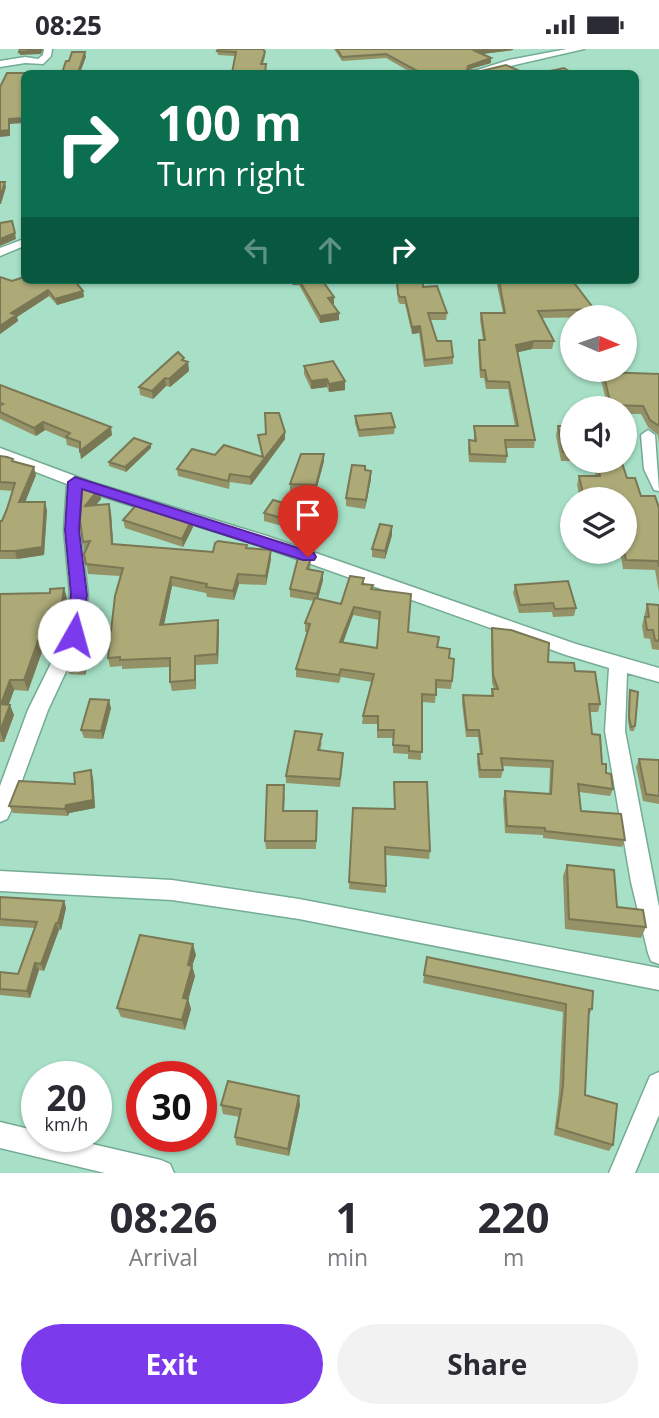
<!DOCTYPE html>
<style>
:root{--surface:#fff;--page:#f2f2f3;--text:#2b2b33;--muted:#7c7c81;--accent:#7c3aed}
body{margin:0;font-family:"Open Sans",sans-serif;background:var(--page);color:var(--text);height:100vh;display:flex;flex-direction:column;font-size:26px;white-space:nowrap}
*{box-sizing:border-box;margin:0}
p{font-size:23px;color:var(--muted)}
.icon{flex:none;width:38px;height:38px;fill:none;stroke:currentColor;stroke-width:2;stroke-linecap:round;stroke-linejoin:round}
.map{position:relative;height:1124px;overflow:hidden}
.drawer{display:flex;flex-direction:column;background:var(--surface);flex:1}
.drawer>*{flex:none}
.hud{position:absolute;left:21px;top:21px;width:618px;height:214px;border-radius:10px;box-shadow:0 2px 5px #0004;background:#0b6e4f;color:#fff;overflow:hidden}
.needle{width:46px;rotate:92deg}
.fabs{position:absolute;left:560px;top:256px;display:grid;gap:14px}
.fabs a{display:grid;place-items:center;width:77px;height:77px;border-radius:50%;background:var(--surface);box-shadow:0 2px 5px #0004;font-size:35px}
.speed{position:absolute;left:21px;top:1012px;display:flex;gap:14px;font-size:35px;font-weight:700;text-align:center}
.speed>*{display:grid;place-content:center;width:91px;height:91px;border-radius:50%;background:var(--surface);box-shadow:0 2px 5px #0004;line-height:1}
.speed small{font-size:18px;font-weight:400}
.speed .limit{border:10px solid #d22;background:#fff;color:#111}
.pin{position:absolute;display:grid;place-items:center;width:60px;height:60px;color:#fff;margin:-72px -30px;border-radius:50% 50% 50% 0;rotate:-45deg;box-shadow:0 0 7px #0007}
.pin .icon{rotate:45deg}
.me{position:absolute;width:77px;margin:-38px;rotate:7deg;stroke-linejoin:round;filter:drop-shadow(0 0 5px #0008)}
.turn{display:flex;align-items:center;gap:24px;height:147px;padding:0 21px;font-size:32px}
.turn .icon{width:91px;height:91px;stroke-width:2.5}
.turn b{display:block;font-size:49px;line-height:60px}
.lanes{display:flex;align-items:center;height:66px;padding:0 21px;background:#0003;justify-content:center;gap:35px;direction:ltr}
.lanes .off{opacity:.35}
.eta{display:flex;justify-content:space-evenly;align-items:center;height:119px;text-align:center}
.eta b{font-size:42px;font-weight:700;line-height:49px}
.button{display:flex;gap:14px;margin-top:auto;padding:14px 21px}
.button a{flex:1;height:80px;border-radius:42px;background:var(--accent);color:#fff;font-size:28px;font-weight:700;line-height:80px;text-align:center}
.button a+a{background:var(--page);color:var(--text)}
.status{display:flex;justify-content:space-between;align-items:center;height:49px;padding:0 35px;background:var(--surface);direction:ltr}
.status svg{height:19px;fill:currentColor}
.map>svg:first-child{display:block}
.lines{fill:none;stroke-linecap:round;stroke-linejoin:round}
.minor-casing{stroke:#74ab94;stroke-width:3}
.minor{fill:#fff;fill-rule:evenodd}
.wall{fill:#959267;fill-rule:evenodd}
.shaded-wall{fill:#797754}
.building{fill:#adaa78;stroke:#797754;stroke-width:2;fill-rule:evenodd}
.route{fill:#7c3aed;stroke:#51269a;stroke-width:2}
</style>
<div class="status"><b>08:25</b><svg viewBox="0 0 49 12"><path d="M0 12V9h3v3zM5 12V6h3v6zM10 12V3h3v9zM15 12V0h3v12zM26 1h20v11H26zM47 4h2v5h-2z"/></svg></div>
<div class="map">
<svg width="659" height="1124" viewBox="0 0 659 1124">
<rect width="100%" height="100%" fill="#a7e0c7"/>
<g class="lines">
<defs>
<path id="minor" d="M44,0H52L51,7L43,15L25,14L0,18V12L25,8L38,10L43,6Z
M567,0H584L480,24H468L509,11Z
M24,190V197L0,207V199Z
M648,381L655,386L659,442L654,441L644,420L641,386Z
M0,399L91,433L267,487L576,595L659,619V633L627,624L625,682L659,858V915L651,912L648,904L631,833L605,682L609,619L566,606L255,495L82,441L80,481L88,546L83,586L48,661L10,764L7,770L0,773V737L28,661L65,586L70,546L64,481L67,435L0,409Z
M0,822L172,831L299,850L659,919V941L299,870L172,851L0,842Z
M659,1023V1066L635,1124H609L650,1027Z
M0,1073L37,1082V1087H58L161,1111L170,1115L174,1124H105L0,1099Z"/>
</defs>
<use href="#minor" class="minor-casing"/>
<use href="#minor" class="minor"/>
</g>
<path class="wall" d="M334,0H513V1L482,5L491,9V14L467,21L524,24H412L386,9L342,12Z
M217,2L265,3V8L263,15L235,7L218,6Z
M286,231H322L334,248V255H332L339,271L320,274L299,236H293Z
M396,231H423V238L447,264L446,271H430L437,292L453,308V315L424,318L419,284L412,285L405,255H400L398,252Z
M496,231H572L594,260L593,268L542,269L554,292L552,300H532L518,303L535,391L534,399H506L507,407L506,414L469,413L468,399L469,391L474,392V377H515L508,340H486L484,329H480L478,299L479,291H483L480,271L481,264H503Z
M12,232L83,242L84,248L57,256L49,247L17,268L18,272L0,285Z
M184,309V312L188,313L189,322L170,338L166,337L153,350L140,346L139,338Z
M304,317L345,332V341L329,343L327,338L311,340L304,325Z
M603,323L659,325V395L658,386L648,378L641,365H625V359H608L601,331Z
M0,336L112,386L81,410L80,400L67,396L66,390L45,381L36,387L0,370Z
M355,367L395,378L394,385L359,388L355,374Z
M558,377H572V411H621L627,429L641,447L659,459V543L655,521L623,520L620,502H625V450H580L577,436L579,427H596L591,412H561L556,386Z
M285,383V390L251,436L230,433L229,440L178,427L177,420L262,407L258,386Z
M151,399L126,423L109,417V413Z
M0,407L14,413L36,426L25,453L47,461L44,506L17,510H0V472H2L13,442L0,441Z
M324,412L316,442H290V435Z
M365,421L371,430L365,460L346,457V449Z
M99,440L101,450L96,456L109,455L111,464L113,495L213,503L247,499L271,510L266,536L239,535L234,551L207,548L206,544L172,537L164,576L218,571L219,580L218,615L196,616V640L172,642L170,633V618L122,620V617L110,618L108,609L120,527L88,525L83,493Z
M159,461L160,464L192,470L193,478L183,498L125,479L123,471Z
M264,464L298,466L290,479L264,472Z
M392,486L385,510L372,508V500Z
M311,509L310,521L323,523V531L318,550L341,555L364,529V535L373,536L372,540L408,583L438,598L449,609L452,632L451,640L436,639L435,654L422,653L421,711L408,710V705L393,704V689H377V675H362L363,667L372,633L341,628L339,634L296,628V620L307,583H305V574L314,552L290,548V540ZM353,566L379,571L377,599L343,594Z
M515,536L576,559L574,567L553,568L552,563L519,564L513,544Z
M64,539L67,550L62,585L55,600H43L28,642L14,641L9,655L14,666L4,693H0V545L50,544Z
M647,555L659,556V601L652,600L650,590L644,589L642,577Z
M492,579L548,613L575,622L600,655L598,663H590L592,685L602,715L613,740L610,747L579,743L581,762L625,791L622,798L543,789V786L505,784L503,750L505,742L549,745L550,719L502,717L503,721L501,729H479L477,713L478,705H480L478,688H466L462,654L463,646L491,647L492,640H494L492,634L491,587Z
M88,608L89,612L85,626L69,625L68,621Z
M630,641L635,677L634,682H630L628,672L629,645Z
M111,659L103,690L84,689L81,681Z
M322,693L320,702L343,712L340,738L286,734V727Z
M639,710L659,711V755L643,752L636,718Z
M93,729L95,759L69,764L68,767L13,764L9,757Z
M394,733L430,802L429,810L385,806L386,844L349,840L353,759L394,760Z
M285,744L284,762H317L316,800H266L265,792Z
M567,816L617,858L646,878L641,889L565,880L563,827Z
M0,848L64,852L66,859L61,881H59L44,922L39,921L30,949L0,946V923L18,925L34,879L0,877Z
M196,906L192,917L195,927L188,950L191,960L185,981L121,968L117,959Z
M427,908L592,960L588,968L585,1046L613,1096L609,1102L554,1086L559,1044L563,963L423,934Z
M221,1056H300L289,1107L236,1096L235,1088L240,1068L223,1065Z"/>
<path class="shaded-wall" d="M41,0H43L41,5L20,6L19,3Z
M488,0H513V1L474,6L475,2Z
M85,3L86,8L80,24H78Z
M491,9V14L467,21L468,17Z
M455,22V24H435Z
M24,69V74L10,75V87L0,88V82L9,70Z
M5,133L6,138L1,155H0V149Z
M15,184L16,190L0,197V190Z
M293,231H299V236H293Z
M48,241L49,247L17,268L18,272L0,285V277L11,264Z
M83,242L84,248L57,256L55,250Z
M334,248V255L328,256V249Z
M339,264V271L320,274V267Z
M420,277L419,284L412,285V278Z
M534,292L532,300L515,304L516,296Z
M184,309L185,316L188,313L189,322L170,338L169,330Z
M165,329L166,337L153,350L152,342Z
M327,330V338L311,340V332Z
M345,332V341L329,343V335Z
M43,373L45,381L36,387L34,379Z
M111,378L112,386L81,410L80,402Z
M285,383V390L251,436L250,428Z
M151,395V399L126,423L125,418Z
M324,405V412L316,442V436Z
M34,418L36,426L22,461L19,453Z
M371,422V430L365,460L366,451Z
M99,440L101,450L87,467L85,457Z
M45,453L47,461L44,506L17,510L15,502Z
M109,455L111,464L114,505L112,495Z
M298,458V466L290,479L289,471Z
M192,470L193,478L183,498L182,490Z
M392,477V486L385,510V502Z
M271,501V510L266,536V527Z
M323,523V531L317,553V545Z
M238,525L239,535L234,551L233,542Z
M171,528L172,537L162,585L160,576Z
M64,539L67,550L62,585L55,600L52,589Z
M354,558L353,566L340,602V593Z
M218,571L219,580L218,615L217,605Z
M39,589L43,600L28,642L24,631Z
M195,607L196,616V640L195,631Z
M88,608L89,612L85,626L84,622Z
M10,631L14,641L5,666L1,655Z
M109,651L111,659L103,690L101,682Z
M10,656L14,666L4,693L0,682Z
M91,721L93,729L95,759L69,764L68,767L65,760L66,756Z
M64,852L66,859L61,881L58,874Z
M56,874L59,881L44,922L41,915Z
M193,895L196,906L192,917L195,927L186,959L183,949L188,916Z
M35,914L39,921L30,949L27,942Z
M188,950L191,960L185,981L182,971Z
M299,1047L300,1056L289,1107L288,1100Z"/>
<path class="building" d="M20,0H41L40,1L19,3Z
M218,0H263L265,3L261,15H266L265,24H232L236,3L217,2Z
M337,0H488L475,2L491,9L468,17L467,21L481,22L506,16L524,24H460L455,22L435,24H421L386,5L342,8Z
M72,3H85L78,24H62L66,12H69Z
M564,19L572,24H541Z
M7,24H48H24V69L9,70V81L0,82V38Z
M0,133H5L0,149Z
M12,172L15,184L0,190V174Z
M0,228L12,232L24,228V231H74L83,242L55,250L48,241L11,264L16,266L0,277Z
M299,231H322L334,248L328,249L339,264L320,267Z
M397,231H423V238L437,237L447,264H428L437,292H451L453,308L425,311L420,277L412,278L405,248H400L398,245Z
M499,231H572L594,260L538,262L554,292H534L516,296L535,391H505L507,407L470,405L469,391L476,392L474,377H518L509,333L487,332L485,321H481L479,291H485L481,264H505Z
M178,303L184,309L182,311L188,313L169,330L165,329L152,342L139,338Z
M333,312L345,332L329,335L327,330L311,332L304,317Z
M603,323L659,325V377L650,371L643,357L611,356Z
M0,336L111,378L80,402V393L66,388L70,384L43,373L34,379L0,363V357L3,355L0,354Z
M265,364H279L285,383L250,428L230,425L228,432L177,420L192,400L215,406L224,396L263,408L258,386L266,385Z
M391,364L395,378L359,381L355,367Z
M558,377H572V403H563Z
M134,389L151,395L125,418L109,413Z
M301,405H324L316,436L290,435Z
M0,407L7,408L13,410L12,412L34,418L19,453H45L42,498L15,502H0V472H2L7,460L15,434L0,433Z
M596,411H621L627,429H635L641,447H655L659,459V518L658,512L626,511L624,502L625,490H628L625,478V450H617L616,444H583L579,427H600Z
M352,416L365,417V421L371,422L366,451L346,449Z
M87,437L99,440L85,457L109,455L112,495L213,503L215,494L218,492L247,496L246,499L271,501L266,527L238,525L233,542L206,538L207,535L171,528L160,576L218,571L217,605L195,607V631L170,633V609L120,611V608L108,609L115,547L123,519L86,515L84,505L90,492L83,493L80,472L82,442Z
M273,451L298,458L289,471L264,464Z
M138,454L159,461L157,463L192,470L182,490L123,471Z
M380,475L392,477L385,502L372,500Z
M299,505L311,509L307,520L323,523L317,545L290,540Z
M350,527L364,529L362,535L373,536L371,540L411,545L408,583L439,588L437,598L450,600L449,609L454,610L452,632L436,631V646L422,645V703L409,702V697L393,696L394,681H378V667H363L374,625L341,620L339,626L296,620L310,575L305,574L315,549L341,555ZM354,558L380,563L377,599L340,593Z
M568,532L576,559L555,560L553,554L520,556L515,536Z
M64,539L59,574L52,589H39L24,631H10L1,655L10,656L0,682V545L50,544V540Z
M647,555L659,556V592L655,591L653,581H647L645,568H649Z
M492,579L511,581L549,594L548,613L574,614L575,622L595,623L600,655H589L592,685L600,686L602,715H606V724L611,725L613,740L578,735L581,762L621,765L625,791L545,782V779L507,777L505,742L551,745L553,712L501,709L503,721H480L478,705H482L479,681H467L463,646L493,647L492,640H498L493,626Z
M73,607L88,608L84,622L68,621Z
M630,641L638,643L635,677L631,678L629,668Z
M90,650L109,651L101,682L81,681Z
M295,682L322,685L318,701L343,704L340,730L286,727Z
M639,710L659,711V747L646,745Z
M91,721L93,751L66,756L65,760L9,757L19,732L75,735L74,724Z
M394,733H427L430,802L385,798L386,837L349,833L353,759L395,760Z
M267,736H284L283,762H317L316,792H265Z
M567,816L614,821L617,858L643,861L646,878L569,870Z
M0,848L64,852L58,874H56L41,915L35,914L27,942L0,940V923L18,925L37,873L0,870Z
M140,886L193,895L188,916L192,917L183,949L188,950L182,971L117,959Z
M427,908L593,942L592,960H589L585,1046L617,1055L613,1096L557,1079L563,1037L566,955L424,926Z
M228,1032L299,1047L288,1100L235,1088L241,1060L221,1056Z"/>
<path class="route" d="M75,428L314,504L316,508L314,511H303L82,440L79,481L87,546L82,586L74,592L68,590L66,586L71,546L65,481L68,433Z"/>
</svg>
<div class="fabs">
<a><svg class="needle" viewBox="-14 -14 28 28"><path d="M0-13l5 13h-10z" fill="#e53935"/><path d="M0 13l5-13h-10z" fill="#7c7c81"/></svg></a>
<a><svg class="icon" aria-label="sound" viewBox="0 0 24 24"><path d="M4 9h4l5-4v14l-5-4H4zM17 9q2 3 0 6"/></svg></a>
<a><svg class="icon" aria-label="layers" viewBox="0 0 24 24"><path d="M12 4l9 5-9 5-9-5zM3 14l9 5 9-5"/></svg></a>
</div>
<div class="speed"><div>20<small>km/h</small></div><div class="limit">30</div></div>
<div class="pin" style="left:308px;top:508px;background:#d93025"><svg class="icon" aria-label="arrive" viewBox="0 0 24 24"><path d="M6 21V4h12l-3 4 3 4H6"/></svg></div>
<svg class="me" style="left:74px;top:586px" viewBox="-20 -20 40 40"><circle r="19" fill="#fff"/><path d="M0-13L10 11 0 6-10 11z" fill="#7c3aed"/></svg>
<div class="hud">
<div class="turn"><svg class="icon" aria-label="right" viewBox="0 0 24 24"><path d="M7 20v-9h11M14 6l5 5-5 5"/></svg><div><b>100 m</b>Turn right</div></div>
<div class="lanes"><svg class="icon off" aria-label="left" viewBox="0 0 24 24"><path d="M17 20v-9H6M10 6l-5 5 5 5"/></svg><svg class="icon off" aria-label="ahead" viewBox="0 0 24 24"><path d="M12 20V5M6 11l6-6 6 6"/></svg><svg class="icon" aria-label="right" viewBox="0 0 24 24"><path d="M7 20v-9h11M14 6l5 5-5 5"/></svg></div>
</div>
</div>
<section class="drawer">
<div class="eta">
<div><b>08:26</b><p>Arrival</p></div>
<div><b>1</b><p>min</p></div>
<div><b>220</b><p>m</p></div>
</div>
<div class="button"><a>Exit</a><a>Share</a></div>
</section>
